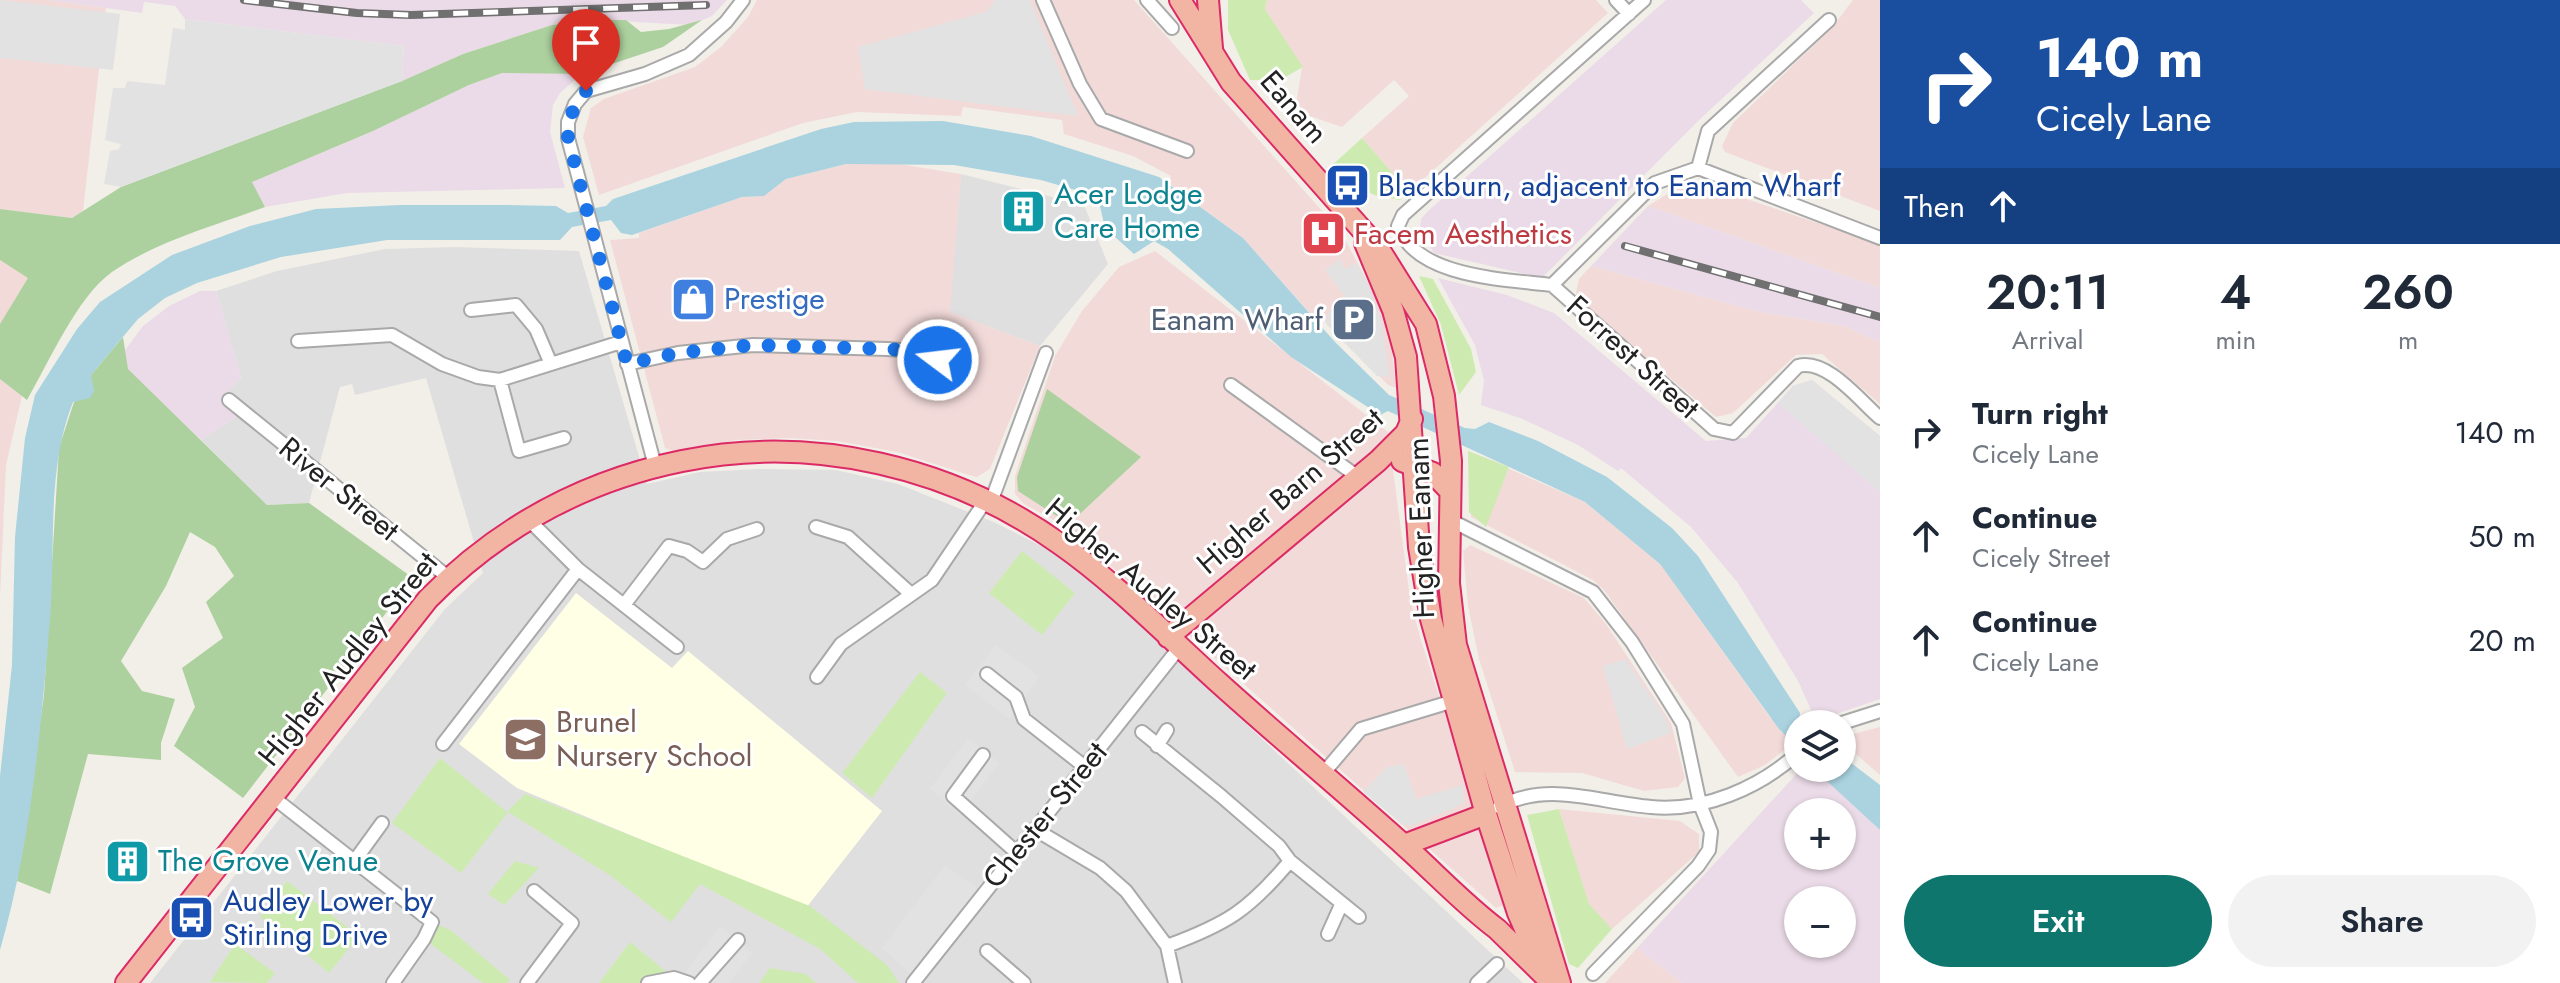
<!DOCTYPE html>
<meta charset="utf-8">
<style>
:root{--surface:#fff;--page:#f2f2f3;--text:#1f2937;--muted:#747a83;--accent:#0f766e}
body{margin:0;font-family:Jost,sans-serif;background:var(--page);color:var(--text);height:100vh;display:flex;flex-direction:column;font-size:30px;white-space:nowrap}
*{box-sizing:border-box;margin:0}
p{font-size:26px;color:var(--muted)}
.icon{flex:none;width:44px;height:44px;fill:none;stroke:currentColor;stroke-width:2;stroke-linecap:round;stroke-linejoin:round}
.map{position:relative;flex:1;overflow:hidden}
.drawer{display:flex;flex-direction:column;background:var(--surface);width:680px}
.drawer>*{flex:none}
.hud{background:#1a4fa0;color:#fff;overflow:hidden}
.controls{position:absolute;left:1784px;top:710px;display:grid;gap:16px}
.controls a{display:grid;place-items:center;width:72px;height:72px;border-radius:50%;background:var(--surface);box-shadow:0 2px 6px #0004;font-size:40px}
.pin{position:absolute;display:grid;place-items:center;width:68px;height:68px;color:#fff;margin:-82px -34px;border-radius:50% 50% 50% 0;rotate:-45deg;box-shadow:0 0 8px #0007}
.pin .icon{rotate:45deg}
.me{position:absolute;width:88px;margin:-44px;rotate:285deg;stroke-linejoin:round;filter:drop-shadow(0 0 6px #0008)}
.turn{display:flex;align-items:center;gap:28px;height:168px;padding:0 24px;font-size:36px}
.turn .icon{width:104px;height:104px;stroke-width:2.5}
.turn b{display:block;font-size:56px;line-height:68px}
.then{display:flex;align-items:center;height:76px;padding:0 24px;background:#0003;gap:16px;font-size:30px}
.eta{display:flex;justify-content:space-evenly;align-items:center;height:136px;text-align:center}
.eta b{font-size:48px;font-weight:600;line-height:56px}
.button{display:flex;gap:16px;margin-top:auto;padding:16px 24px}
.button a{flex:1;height:92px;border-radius:48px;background:var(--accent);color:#fff;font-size:32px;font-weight:600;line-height:92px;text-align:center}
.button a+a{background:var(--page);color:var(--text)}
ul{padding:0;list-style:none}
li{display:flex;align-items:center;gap:24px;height:104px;padding:0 24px}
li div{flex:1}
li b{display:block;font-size:30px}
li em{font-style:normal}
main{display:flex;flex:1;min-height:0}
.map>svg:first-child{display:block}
.residential{fill:#e0dfdf}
.commercial{fill:#f2dad9}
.industrial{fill:#ebdbe8;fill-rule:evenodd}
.education{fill:#ffffe5}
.grass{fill:#cdebb0}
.forest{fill:#add19e}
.parking{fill:#e2e2e2}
.water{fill:#aad3df}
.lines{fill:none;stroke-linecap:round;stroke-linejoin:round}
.minor-casing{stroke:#a9a9a9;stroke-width:16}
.trunk-casing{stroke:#dc2a67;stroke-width:24}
.minor{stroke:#fff;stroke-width:12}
.trunk{stroke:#f2b4a3;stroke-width:20}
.rail-casing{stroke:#707070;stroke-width:8}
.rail{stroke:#fff;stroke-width:5;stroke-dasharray:15;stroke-linecap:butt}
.route{stroke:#1a73e8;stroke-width:14;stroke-dasharray:0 25.2}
.labels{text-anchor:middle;stroke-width:6;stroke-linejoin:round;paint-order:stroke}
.street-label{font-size:30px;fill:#222;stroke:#fff}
.transit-label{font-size:30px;fill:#164399;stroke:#fff;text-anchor:start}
.culture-label{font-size:30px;fill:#0d838f;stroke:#fff;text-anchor:start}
.health-label{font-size:30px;fill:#be3a42;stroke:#fff;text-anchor:start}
.shop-label{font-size:30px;fill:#366cbe;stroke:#fff;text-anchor:start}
.service-label{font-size:30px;fill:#4e5e75;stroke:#fff;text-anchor:end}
.education-label{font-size:30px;fill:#785e54;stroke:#fff;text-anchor:start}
</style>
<main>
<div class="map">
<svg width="1880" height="983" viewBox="0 0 1880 983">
<rect width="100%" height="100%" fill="#f2efe9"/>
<path class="residential" d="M961,174L1084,205L1108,264L1040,346L949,312Z
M456,247L579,251L647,484L700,472L758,469L836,470L898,484L996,523L1057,554L1109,596L1523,983H150L445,609L483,573L426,378L355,395L352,384L340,387L309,503L267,505L201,440L236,417L220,398L241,378L216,291L277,271L385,249Z"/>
<path class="commercial" d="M0,0H48L106,8L83,211L72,218L0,209Z
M757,0H1134L1341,232L1382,309L1390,336L1396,388L1388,385L1323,319L1318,322L1243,238L1167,182L1171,176L1133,156L1064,134L1062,120L963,107L961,116L857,112L803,123L599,195L583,137L591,108L604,99L695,67L721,47L748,17Z
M1267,0H1596L1608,13L1409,192L1362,138L1409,96L1394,80L1342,127L1295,111L1302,67L1265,9Z
M1853,0H1880V211L1725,152L1722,146L1733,123L1830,30Z
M887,162L961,174L950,312L1040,346L990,469L977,477L969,475L897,452L837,441L786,438L736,440L676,452L665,448L610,240L639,238V233L742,197L764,196L786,179L846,164Z
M1696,182L1880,244V288L1648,206L1672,191Z
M1155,251L1388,432L1410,598L1420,637L1506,904L1496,908L1068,528L1024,504L1015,494V476L1055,356L1082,311L1119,267Z
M0,260L28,277L22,396L6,465L0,597Z
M1591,266L1760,312L1844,326L1880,342V404L1822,354L1796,355L1733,413L1716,417L1575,297L1579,279Z
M1468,451L1585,502L1660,564L1769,716L1793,743L1765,765L1738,777L1604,590L1593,580L1471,517Z
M1470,545L1584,598L1606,624L1671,723L1685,778L1678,787L1644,791L1582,773L1515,772L1479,659L1468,606L1463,551Z
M1880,727V775L1842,742V737Z
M1559,809L1680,821L1699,834V852L1612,929L1589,905Z
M1637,948L1682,983H1605Z"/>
<path class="industrial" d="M48,0H727L712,16L690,25L599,20L552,25L463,54L402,81L404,46L185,19L175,6L144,2L142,13Z
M1666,0H1801L1814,13L1698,121L1542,278L1434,253L1420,231L1421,219L1428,211Z
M531,71L582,74L560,93L553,105L550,132L565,188L347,193L265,207L252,182L373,131L469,85L502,73Z
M1648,206L1880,288V342L1844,326L1760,312L1591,266Z
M1438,278L1507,295L1554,313L1706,441L1746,438L1793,386L1812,380L1880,436V699L1816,721L1798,681L1738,583L1691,527L1621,468L1618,471L1578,445L1520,418L1481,405L1484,381L1475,345Z
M200,291H216L241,378L220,398L236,417L201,440L127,369L125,350L143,326L169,306Z
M1802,768H1814L1880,830V983H1682L1637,948ZM1798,812H1842V856H1798ZM1798,900H1842V944H1798Z"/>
<path class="education" d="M576,593L672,668L688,651L882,811L806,908L517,788L459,744Z"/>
<path class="grass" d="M1228,0H1267L1265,9L1303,67L1280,80H1250L1228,30Z
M1362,138L1409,192L1400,200C1390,198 1374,197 1367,191C1354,179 1350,164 1329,168Z
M1419,276L1433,279L1471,349L1476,372L1459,395L1441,325Z
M1468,451L1509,467L1486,527L1469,512Z
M1022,551L1075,593L1042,635L989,593Z
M920,672L947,693L872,798L842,773Z
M440,758L507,812L525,794L810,906L887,965L899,983H858L820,949L700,884L671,922L611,876L508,812L461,873L392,823Z
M1559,809L1589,904L1612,929L1578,968L1569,964L1527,815Z
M515,861L539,868L504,905L488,894Z
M287,881L359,936L329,973L260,917Z
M432,922L452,931L510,980L507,983H483L424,939Z
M630,942L674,978L650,983H599Z
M235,944L275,973L267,983L210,982Z
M770,968L806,974L816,983H759Z"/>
<path class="forest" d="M599,20H626L641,32L669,29L702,20L663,47L582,74L502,73L469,85L373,131L252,182L265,207C215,226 157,241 112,272C77,297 49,362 27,400L0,379V324L28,278L0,260V209L72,218L121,187L402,81L463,54L552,25Z
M123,337L128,369L267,505L309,503L413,578L243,798L174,746L195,707L182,668L223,638L206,602L234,576L215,547L190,532L166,586L121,661L142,691L175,699L161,743V760L88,754L50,894L17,881L44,695L59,448L74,402L81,397L91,375Z
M1047,389L1141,457L1069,524L1018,491L1017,477Z"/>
<path class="parking" d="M0,0L120,14L113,70L0,58Z
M995,0H1030L1078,116L865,89L858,47L971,16L988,11Z
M185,19L404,46L402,81L121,187L104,184L110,151L119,149L121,144L105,140L113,88H125L127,81L165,85L173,28L185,30Z
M1340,259L1345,269L1356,263L1368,285L1380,317L1390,377L1377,376L1326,324L1328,313L1346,298L1325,270Z
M1812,380L1880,436V492L1778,403L1793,386Z
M996,645L1040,677L1009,719L965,685Z
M1625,659L1665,717L1671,733L1627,749L1603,666Z
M968,738L999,763L960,815L930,789Z
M1404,764L1416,799L1463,785V804L1411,826L1402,824L1363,792L1387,767Z
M945,865L977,888L912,975L882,948Z
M720,926L752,953L729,983H689L681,978Z"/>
<path class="water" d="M943,121L1031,136L1159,177L1243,238L1335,342L1389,395L1465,428L1475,429L1489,422L1538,441L1607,477L1672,528L1698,556L1800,713L1798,748L1779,729L1660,564L1585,502L1388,411L1380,415L1291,357L1168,249L1154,241L1134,254L1105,228L1099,202L1089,194L1041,180L954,165L846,164L786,179L764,196L742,197L632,235L621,233L611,220L572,227L560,240H387L281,257L197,283L165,298L138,319L91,375L94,391L90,398L73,402C46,470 56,546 50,618C41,729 31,843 0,950V776L12,665L15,537L25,438L35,395L77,329L100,302L172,255L250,226L316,209L400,205H507L556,206L568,213L606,206L613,199L821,129L854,122Z
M1842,756L1880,785V830L1815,770L1842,768Z"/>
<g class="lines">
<defs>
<path id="minor" d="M1043,0L1080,84L1101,119L1187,151
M1147,0L1172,28
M1616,0L1629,14
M1698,168L1880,238
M1552,285C1505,279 1416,278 1398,226L1403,215L1644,0
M1552,285L1714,429L1733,433L1798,366C1827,358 1860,401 1880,418
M1552,285L1655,183L1698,168L1708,131L1829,20
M471,310L516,305L536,329L551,364
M298,341L392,335L442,364L478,377L500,380L621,342
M627,364L678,353L753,345L887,349L929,352L938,360
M500,380L519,451L564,438
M1231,385L1358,477
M229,400L449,578
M655,466L568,138V122L575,104L586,91L645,74L689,55L726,22L743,0
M991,502L1046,353
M527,518L578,569L677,647
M1448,519L1593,592L1632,642L1683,724L1700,804L1711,832L1709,850L1698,866L1593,974
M816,527L848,537L911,594
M624,605L669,546L687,551L703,562L727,539L757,529
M987,674L1016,697L1024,719L1085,767
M817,677L841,644L932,580L986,500
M1839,724L1880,711
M1142,732L1221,796L1279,846L1290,861L1359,917
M443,744L578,569
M1157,746L1167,730
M983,755L953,796L1016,852
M1321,776L1361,729L1460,699
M274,798L432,922L424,939L393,983
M1499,807C1548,780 1599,803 1651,807C1704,812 1759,788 1798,753
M1036,830L1100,868L1126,891L1167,946L1175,983
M353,863L382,823
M1328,934L1341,905
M1167,946C1227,924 1249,910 1290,861
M987,951L1024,983
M527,983L572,923L534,891
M648,983L674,978L689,983
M700,983L738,940
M913,983L1179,648
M1477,983L1497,964"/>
<path id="trunk" d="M1180,0L1231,82L1379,249L1426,324L1444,396L1451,461L1449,583L1456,645L1560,983
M1208,0L1212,48
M1365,243L1393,310L1406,357L1419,547L1431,619L1486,814L1518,913L1542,968
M1402,461L1433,473L1450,491
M1168,637L1378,461L1406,433L1412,419
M1404,845L1486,814
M126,983L428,599C499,527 583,481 682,461C813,434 952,467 1060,544C1117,584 1167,636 1219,683C1281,739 1345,792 1407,848C1437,875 1465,905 1497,929L1552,983"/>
</defs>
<use href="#minor" class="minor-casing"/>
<use href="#trunk" class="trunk-casing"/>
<use href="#minor" class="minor"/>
<use href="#trunk" class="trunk"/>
<defs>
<path id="rail" d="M244,0L357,13L411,15L706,5
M1625,246L1880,317"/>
</defs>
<use href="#rail" class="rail-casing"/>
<use href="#rail" class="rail"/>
</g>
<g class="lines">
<path class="route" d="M586,91C573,106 568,119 568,138L627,364L678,353L753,345L887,349L929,352L938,360"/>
</g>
<defs>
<symbol id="bus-square" viewBox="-11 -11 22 22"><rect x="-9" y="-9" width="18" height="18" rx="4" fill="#1a4fb4" stroke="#fff"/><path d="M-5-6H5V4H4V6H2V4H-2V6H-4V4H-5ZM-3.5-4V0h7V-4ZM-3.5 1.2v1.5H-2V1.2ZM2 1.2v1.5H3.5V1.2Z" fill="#fff"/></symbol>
<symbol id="building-square" viewBox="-11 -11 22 22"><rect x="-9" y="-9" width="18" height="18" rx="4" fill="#0f9aa8" stroke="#fff"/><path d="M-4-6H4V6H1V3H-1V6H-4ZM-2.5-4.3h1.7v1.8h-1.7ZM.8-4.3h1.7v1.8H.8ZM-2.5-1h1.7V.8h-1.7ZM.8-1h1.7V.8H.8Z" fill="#fff"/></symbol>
<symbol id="hospital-square" viewBox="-11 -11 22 22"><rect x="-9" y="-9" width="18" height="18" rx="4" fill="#e0444e" stroke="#fff"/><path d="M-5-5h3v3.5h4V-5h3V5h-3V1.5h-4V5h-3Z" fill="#fff"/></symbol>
<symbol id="shop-square" viewBox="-11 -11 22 22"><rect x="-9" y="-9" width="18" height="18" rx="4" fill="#3f7fe0" stroke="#fff"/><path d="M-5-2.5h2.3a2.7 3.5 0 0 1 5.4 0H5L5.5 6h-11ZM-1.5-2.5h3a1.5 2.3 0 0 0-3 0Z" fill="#fff"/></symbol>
<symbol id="parking-square" viewBox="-11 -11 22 22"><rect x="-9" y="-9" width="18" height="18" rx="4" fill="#5c6f8a" stroke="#fff"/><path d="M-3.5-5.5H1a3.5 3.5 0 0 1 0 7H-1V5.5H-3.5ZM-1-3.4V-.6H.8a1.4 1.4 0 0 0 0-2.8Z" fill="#fff"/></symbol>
<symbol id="school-square" viewBox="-11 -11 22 22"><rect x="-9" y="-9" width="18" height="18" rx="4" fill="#8d6e63" stroke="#fff"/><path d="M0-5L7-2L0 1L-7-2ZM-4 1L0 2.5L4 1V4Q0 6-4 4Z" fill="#fff"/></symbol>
</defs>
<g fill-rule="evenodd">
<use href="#bus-square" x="1322" y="160" width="51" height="51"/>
<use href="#building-square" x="998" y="186" width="51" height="51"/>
<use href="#hospital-square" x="1298" y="208" width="51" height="51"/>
<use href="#shop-square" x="668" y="274" width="51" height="51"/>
<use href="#parking-square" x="1328" y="294" width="51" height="51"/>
<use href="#school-square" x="500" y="714" width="51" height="51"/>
<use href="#building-square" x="102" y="836" width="51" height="51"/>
<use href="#bus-square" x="166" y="892" width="51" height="51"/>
</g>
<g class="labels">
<g class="street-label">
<text transform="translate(1294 107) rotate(49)" y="10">Eanam</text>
<text transform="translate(1633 357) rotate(42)" y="10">Forrest Street</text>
<text transform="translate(339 489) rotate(39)" y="10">River Street</text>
<text transform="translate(1290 491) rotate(-41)" y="10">Higher Barn Street</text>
<text transform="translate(1421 528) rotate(-92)" y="10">Higher Eanam</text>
<text transform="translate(1151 589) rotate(40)" y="10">Higher Audley Street</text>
<text transform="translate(348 659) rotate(-51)" y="10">Higher Audley Street</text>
<text transform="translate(1045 815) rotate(-51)" y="10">Chester Street</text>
</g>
<g class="transit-label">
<text x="1378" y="196">Blackburn, adjacent to Eanam Wharf</text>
<text x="223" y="911">Audley Lower by<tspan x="223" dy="34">Stirling Drive</tspan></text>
</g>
<g class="culture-label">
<text x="1054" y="204">Acer Lodge<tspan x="1054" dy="34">Care Home</tspan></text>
<text x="158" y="871">The Grove Venue</text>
</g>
<g class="health-label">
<text x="1354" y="244">Facem Aesthetics</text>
</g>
<g class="shop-label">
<text x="724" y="309">Prestige</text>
</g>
<g class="service-label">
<text x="1323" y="330">Eanam Wharf</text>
</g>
<g class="education-label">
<text x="556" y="732">Brunel<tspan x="556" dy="34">Nursery School</tspan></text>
</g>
</g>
</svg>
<div class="controls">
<a><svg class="icon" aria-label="layers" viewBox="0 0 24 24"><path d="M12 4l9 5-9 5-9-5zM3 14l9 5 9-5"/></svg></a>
<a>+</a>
<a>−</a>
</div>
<div class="pin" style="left:586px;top:91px;background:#d93025"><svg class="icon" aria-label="arrive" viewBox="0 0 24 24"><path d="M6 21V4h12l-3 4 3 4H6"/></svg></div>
<svg class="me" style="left:938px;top:360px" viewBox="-20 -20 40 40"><circle r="17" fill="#1a73e8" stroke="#fff" stroke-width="3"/><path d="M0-11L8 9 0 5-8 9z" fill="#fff"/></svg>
</div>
<section class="drawer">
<div class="hud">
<div class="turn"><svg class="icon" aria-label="right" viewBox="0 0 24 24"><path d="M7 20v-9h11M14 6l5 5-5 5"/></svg><div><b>140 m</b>Cicely Lane</div></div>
<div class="then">Then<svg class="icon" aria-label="ahead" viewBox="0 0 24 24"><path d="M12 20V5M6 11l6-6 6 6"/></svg></div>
</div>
<div class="eta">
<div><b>20:11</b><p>Arrival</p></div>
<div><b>4</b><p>min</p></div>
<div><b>260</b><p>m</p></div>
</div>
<ul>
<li><svg class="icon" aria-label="right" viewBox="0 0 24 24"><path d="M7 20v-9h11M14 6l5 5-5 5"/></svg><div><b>Turn right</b><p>Cicely Lane</p></div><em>140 m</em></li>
<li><svg class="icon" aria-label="ahead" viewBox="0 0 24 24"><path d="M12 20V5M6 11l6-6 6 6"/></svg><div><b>Continue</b><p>Cicely Street</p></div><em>50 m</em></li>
<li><svg class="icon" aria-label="ahead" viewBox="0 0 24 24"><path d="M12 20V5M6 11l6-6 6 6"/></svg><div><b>Continue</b><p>Cicely Lane</p></div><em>20 m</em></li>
</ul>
<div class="button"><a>Exit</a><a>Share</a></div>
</section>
</main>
